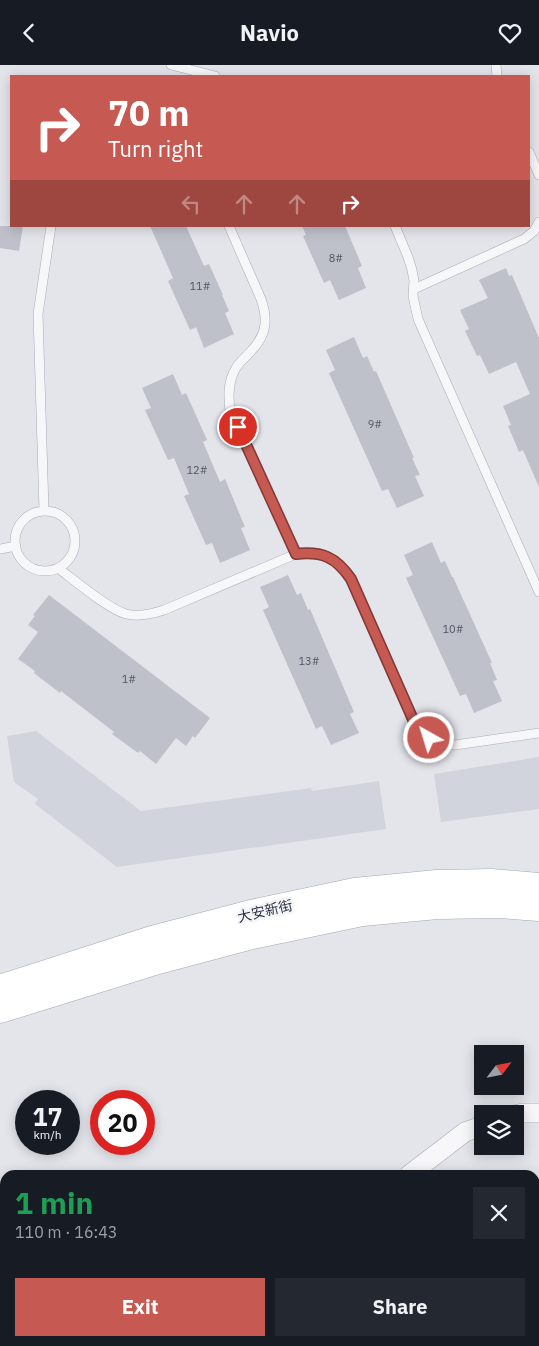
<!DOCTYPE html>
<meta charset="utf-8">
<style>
:root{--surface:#171b24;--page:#242831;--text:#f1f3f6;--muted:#9ea1a6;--accent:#c65952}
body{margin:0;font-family:"IBM Plex Sans","Noto Sans SC",sans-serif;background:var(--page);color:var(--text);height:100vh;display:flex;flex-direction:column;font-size:19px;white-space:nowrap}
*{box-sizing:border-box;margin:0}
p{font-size:16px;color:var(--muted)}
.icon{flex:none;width:28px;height:28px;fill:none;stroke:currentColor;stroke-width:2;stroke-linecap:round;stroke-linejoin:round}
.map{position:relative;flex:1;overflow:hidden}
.panel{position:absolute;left:0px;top:1105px;width:540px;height:176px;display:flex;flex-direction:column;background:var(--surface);border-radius:15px 15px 0 0;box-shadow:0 2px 12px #0003}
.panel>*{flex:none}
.banner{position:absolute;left:10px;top:10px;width:520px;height:152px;border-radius:0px;box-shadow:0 2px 12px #0003;background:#c65952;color:#fff;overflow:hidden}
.needle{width:32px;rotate:58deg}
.fabs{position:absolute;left:474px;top:980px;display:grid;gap:10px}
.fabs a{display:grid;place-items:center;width:50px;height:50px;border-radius:0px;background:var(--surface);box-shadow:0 2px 12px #0003;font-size:25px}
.speed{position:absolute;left:15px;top:1025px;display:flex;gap:10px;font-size:25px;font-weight:700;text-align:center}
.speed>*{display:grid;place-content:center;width:65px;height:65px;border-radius:50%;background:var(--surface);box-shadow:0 2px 12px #0003;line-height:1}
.speed small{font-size:12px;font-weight:400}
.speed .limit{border:8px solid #d22;background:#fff;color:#111}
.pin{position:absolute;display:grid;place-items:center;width:42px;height:42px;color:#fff;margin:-21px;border:2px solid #fff;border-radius:50%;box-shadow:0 1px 5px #0007}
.me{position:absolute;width:55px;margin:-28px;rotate:321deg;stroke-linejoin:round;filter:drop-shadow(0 0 4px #0008)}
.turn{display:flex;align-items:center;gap:18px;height:105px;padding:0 15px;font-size:22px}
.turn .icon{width:65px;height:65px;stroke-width:2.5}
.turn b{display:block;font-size:35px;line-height:42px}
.lanes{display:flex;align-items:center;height:48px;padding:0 15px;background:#0003;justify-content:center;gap:25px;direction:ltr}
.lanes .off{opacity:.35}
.round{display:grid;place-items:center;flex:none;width:52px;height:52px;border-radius:0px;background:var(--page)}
.summary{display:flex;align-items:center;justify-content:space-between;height:85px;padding:0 15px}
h1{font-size:30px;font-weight:700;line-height:38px;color:#1e9e55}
.cta{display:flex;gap:10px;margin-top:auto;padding:10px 15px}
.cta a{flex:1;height:58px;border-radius:0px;background:var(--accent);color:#fff;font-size:20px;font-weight:700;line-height:58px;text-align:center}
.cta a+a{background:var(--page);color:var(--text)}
header{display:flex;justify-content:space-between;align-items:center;height:65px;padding:0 15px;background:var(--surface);font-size:22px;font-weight:700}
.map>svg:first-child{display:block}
.built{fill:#d2d4dd}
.building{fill:#bec0ca}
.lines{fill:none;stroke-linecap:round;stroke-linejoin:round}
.lane-casing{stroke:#a9abb5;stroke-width:10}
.street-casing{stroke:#a9abb5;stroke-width:20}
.primary-casing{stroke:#a4a7b6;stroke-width:29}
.lane{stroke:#f7f7f9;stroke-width:9}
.street{stroke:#f7f7f9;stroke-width:19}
.primary{stroke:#fff;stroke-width:28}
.route-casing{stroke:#813a35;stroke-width:12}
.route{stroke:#c65952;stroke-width:9}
.labels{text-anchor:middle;stroke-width:5;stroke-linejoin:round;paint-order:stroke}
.number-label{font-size:11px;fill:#505464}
.street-label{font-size:14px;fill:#2c3042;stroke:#f4f5f8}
</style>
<header><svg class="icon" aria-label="back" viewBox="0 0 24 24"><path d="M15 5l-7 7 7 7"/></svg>Navio<svg class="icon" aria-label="heart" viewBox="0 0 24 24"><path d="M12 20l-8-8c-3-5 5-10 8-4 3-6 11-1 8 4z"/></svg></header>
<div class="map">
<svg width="539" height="1281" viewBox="0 0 539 1281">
<rect width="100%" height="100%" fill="#e4e5eb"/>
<path class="built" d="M36,666L141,746L311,723L312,726L379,716L386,764L117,802L35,739L38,734L14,717L7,671Z
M539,692V744L441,757L434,709Z"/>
<path class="building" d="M0,161H23L19,186L0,183Z
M150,161H186L204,201L209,199L223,230H222L229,246L225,248L234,269L204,283L196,262L190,265L168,216L173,213Z
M302,161H345L362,201L358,203L366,223L339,235L330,215L324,218L303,171L306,170Z
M506,203L509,211L512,210L539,273V422L523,385L519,387L508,361L511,360L503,341L530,329L516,297L489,309L480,290L477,291L465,266L469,264L460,245L488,233L479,215Z
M354,272L363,293L367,291L374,307L376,306L414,393H412L420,410L415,411L424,431L397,443L388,424L382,426L329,308L335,305L326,285Z
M173,309L182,330L186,328L207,375L203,377L220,417L225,414L245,462L241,463L250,485L220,498L212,478L206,480L184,431L189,429L174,393L168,395L145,345L151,343L142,323Z
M432,477L441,498L445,496L452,512H453L492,598H490L497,615L493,616L502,636L474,648L466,629L460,631L406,513L413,510L404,490Z
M288,510L297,530L301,528L308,545L310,544L354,647L350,649L359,668L331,680L322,661L316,664L263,545L269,542L260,522Z
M49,530L210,653L195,673L193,671L186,681L176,673L156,699L140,686L138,688L112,669L114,667L61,626L60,628L34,608L35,606L18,594L38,567L28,560L35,551L33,550Z"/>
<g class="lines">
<defs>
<path id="lane" d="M171,0L215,11
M496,0L497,11
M529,87L539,110
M229,161L261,234C268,254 267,269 252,285C247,291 240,296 236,303C228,316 228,330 230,345L296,489
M395,161L408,192L412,205L414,216L413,231L418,254L539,527
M414,224L524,174L534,166L539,157
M44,445L38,249L51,161
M15 476a30 30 0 1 1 60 0a30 30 0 1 1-60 0Z
M0,484L16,481
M58,503C74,515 108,544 126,549C138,552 152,549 164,545L296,489C322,486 336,492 351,514L415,659L421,667L429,673L437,678L445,680H455L539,668"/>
<path id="street" d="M515,1050L523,1048H539
M409,1110L465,1067L482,1061
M0,1259L6,1281"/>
<path id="primary" d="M0,924L152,875L251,849L355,827L437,819L491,818L539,822
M0,944L158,895L252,870L362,847L437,840L499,839L539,842"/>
</defs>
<use href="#lane" class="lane-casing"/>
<use href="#street" class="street-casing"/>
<use href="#primary" class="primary-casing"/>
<use href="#lane" class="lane"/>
<use href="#street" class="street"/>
<use href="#primary" class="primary"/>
</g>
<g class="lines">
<defs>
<path id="route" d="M238,362L296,489C322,486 336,492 351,514L415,659L421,667L429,673"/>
</defs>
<use href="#route" class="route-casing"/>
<use href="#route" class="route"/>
</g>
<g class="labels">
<g class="number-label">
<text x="336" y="197">8#</text>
<text x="200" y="225">11#</text>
<text x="375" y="363">9#</text>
<text x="197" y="409">12#</text>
<text x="453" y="568">10#</text>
<text x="309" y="600">13#</text>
<text x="129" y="618">1#</text>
</g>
<g class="street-label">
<text transform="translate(265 846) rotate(-13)" y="5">大安新街</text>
</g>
</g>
</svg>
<div class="fabs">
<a><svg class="needle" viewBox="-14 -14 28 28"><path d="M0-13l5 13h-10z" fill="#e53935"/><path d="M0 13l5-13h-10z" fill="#9ea1a6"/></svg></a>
<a><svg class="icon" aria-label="layers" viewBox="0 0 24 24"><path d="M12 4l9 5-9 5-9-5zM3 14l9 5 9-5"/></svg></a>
</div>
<div class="speed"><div>17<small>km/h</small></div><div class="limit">20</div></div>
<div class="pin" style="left:238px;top:362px;background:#d93025"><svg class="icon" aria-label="arrive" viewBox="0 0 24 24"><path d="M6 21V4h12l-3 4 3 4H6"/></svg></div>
<svg class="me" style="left:429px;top:673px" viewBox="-20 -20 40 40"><circle r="17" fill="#c65952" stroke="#fff" stroke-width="3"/><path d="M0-11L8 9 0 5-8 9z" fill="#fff"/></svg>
<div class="banner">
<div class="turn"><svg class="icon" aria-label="right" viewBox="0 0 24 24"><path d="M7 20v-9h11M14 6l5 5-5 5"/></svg><div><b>70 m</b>Turn right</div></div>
<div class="lanes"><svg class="icon off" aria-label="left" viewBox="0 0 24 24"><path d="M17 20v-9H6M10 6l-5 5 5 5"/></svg><svg class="icon off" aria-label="ahead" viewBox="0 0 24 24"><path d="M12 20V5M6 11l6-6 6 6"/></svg><svg class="icon off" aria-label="ahead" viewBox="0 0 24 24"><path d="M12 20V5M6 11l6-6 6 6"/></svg><svg class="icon" aria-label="right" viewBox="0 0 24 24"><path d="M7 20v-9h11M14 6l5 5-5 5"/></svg></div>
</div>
<section class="panel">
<div class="summary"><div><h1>1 min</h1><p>110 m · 16:43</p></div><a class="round"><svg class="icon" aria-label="close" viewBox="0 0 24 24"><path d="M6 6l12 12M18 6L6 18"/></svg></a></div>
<div class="cta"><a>Exit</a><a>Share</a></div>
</section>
</div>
